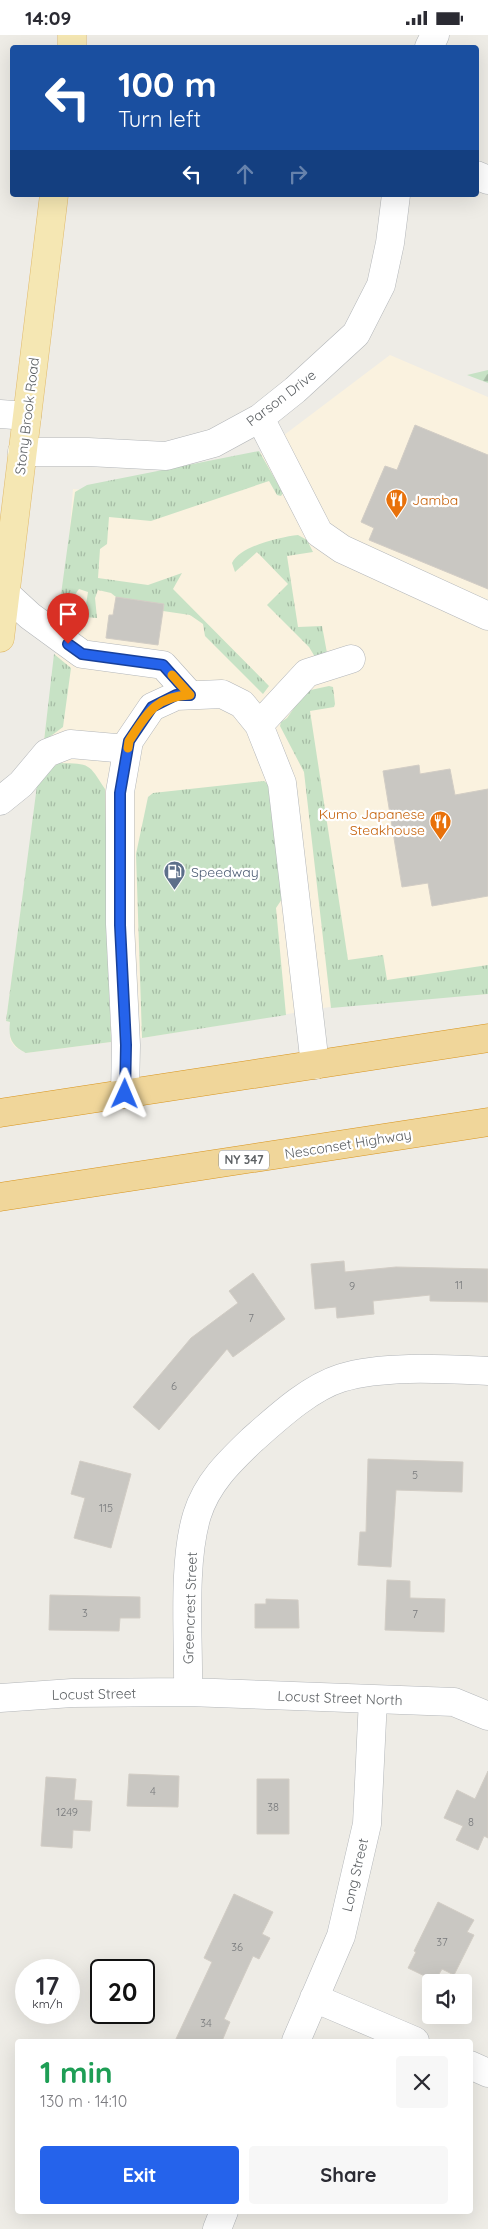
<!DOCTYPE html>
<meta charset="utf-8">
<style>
:root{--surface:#fff;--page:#f7f7f7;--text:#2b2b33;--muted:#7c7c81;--accent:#2563eb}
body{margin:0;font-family:Quicksand,sans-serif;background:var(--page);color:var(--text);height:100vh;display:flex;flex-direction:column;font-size:19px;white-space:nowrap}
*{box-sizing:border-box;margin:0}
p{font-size:16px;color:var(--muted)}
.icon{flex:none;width:28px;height:28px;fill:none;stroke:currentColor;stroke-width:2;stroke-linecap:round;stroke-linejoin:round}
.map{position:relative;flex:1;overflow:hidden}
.drawer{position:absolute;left:15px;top:2004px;width:458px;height:175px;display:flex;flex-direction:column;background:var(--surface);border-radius:5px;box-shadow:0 5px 20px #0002}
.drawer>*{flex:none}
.banner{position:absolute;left:10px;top:10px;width:469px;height:152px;border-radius:5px;box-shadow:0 5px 20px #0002;background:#1a4fa0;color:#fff;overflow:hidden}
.tools{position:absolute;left:422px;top:1939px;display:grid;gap:10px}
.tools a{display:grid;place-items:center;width:50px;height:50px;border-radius:5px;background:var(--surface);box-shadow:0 5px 20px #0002;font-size:25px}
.speed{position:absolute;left:15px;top:1924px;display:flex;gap:10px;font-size:25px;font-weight:700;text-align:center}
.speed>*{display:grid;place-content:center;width:65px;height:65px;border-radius:50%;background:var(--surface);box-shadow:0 5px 20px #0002;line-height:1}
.speed small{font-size:12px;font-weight:400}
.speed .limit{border:2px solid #111;border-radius:8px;background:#fff;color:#111}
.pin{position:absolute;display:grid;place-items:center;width:42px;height:42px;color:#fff;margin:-51px -21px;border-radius:50% 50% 50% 0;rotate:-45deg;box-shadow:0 0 5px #0007}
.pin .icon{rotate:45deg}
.me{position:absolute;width:55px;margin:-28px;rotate:1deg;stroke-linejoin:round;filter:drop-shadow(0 0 4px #0008)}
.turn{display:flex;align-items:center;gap:18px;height:105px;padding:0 25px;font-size:22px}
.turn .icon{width:65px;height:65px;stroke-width:2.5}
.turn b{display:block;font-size:35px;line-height:42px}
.lanes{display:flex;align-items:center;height:48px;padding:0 25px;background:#0003;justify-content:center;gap:25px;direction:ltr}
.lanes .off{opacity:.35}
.round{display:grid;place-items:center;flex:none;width:52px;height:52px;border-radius:5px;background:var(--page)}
.summary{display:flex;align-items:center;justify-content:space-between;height:85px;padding:0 25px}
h1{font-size:30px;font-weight:700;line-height:38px;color:#1e9e55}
.button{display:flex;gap:10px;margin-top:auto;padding:10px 25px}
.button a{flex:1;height:58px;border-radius:5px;background:var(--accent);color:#fff;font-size:20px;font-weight:700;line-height:58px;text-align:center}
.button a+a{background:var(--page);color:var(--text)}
.status{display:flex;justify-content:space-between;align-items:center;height:35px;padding:0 25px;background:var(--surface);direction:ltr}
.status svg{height:14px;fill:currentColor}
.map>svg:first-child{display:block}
.commercial{fill:#faf2df}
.grass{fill:url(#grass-tufts)}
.forest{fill:url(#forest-firs)}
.building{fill:#c9c7c2;stroke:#d2cdc5}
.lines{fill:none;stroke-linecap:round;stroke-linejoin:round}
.minor-casing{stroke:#b3b6b9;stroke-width:29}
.major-casing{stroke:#e0ba6c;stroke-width:29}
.highway-casing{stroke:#d8941c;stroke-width:29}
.minor{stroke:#fff;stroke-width:28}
.major{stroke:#f5e7b3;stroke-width:28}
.highway{stroke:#f0d69a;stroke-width:28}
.route-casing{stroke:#184099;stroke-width:12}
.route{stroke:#2563eb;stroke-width:9}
.slow{stroke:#f59e0b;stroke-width:9}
.labels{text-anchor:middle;stroke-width:4.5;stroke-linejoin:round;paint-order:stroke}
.number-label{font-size:11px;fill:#787a7c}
.shield{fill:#fff;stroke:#8e9092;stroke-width:1}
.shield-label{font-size:12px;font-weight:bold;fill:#5d6164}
.street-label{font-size:14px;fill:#5d6164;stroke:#fff}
.food-label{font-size:14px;fill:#c56008;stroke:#fff;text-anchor:start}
.service-label{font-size:14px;fill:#4e5e75;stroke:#fff;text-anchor:start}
</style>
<div class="status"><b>14:09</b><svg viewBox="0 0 49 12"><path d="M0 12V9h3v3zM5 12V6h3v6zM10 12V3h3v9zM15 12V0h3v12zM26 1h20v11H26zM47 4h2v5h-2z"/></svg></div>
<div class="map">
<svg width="488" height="2194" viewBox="0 0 488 2194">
<defs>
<pattern id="grass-tufts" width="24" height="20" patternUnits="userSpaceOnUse" patternTransform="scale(1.25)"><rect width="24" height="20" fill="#c7e2c5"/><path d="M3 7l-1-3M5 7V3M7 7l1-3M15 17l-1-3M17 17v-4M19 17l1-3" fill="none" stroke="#a5bba4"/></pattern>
<pattern id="forest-firs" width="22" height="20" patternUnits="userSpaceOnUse" patternTransform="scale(1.25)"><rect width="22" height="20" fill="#c7e2c5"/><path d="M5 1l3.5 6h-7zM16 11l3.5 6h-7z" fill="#a5bba4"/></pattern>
</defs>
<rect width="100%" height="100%" fill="#eeece6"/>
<path class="commercial" d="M390,320L488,362V959L342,970L142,1003L26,1018L15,1012L10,1005V987L6,986L66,541L73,454L85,455L251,425Z"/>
<path class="grass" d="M259,416L283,458L281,461L277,460L269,446L151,486L109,482L107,509L100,514L98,543L148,550L182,538L173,554L269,651L263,659L205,601L203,589L190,580L163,576L164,569L116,562L111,558L98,555L95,563L97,583L84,582L88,557L79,554L74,561L73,585L59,574L75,457L87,450Z
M298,500L307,505L313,517L287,521L298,592L322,591L327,618L315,622L309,612L267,570L288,549L257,517L235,537L232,528C240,511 280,502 298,500Z
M54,619L71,633L63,692L44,706Z
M329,651L333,652L335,669L334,672L310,676L348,925L383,920L387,945L488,930V959L331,973L304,737L280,691L281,687L287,683L306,656Z
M59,728C91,729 88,728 105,754L111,1007L26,1018C12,1011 8,1004 10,987L6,986L38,743Z
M264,746L272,752L288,855L276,873L286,980L142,1003L136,819L148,762L153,758Z"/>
<path class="forest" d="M488,335V348L467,340Z"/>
<path class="building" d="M415,390L488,420V554L369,505L374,493L361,487L385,431L397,435Z
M116,562L164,569L158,610L106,603L109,580H113Z
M419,730L420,739L450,734L455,760L488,754V861L432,871L428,848L402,852L383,736Z
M344,1226L345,1237L396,1232L488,1234V1267L430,1266V1260L373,1266L374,1279L337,1283L336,1272L315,1274L311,1229Z
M253,1238L285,1284L233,1322L227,1314L159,1395L133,1372L191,1303L238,1268L229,1256Z
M368,1424L463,1427L462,1457L396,1455L391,1532L358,1530L360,1497H366Z
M80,1426L131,1439L111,1513L74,1503L85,1463L71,1459Z
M387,1545L410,1546V1563L445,1564L444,1597L385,1595Z
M50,1560L140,1562V1583H120L119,1596L49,1595Z
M266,1564L298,1565L299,1593H255V1569H266Z
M488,1736V1803L484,1801L478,1815L456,1805L463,1791L444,1783L457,1755L475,1764Z
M129,1739L179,1741L178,1772L127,1771Z
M46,1742L76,1744L74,1765L92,1766L90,1796L73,1795L72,1813L41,1811Z
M257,1744H289V1799H257Z
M234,1859L273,1877L262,1899L270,1903L259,1924L253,1921L224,1984L230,1987L222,2006H175L212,1927L204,1923Z
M438,1867L474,1885L467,1897L474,1900L454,1940L442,1934L435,1946L408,1933L416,1917L414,1916Z"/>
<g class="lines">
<defs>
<path id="minor" d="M429,12L435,0
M476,140L488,145
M0,379L27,381
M260,383L319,498L342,514L488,581
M22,417H88L166,421L214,408L260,383L295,355L356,299L381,250L390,208L396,160
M5,558L30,581L82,619L163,630L190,660
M259,690L307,638L351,624
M0,766L21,749L47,718L70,709L127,714
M125,1059L126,1010L120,889V757L129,706L152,672L176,661L222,659L242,669L259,690L282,748L315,1030
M188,1657C189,1605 182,1529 197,1480C207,1448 229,1427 252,1405C277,1383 309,1353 341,1343C383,1330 445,1334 488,1336
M0,1663L72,1658L188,1657L454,1667L488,1681
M314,1963L415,2006
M296,2006L341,1901L367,1789L373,1664
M470,2030L488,2038
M217,2194L224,2176"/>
<path id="major" d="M72,12V0
M0,603L54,160"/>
<path id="highway" d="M0,1078L488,1003
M0,1162L488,1087"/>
</defs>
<use href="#minor" class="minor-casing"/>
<use href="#major" class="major-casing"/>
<use href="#highway" class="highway-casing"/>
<use href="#minor" class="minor"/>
<use href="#major" class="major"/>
<use href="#highway" class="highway"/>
</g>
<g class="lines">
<defs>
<path id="route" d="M68,609L82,619L163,630L190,660H176L152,672L129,706L120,758V890L126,1010L125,1059"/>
</defs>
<use href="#route" class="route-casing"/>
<use href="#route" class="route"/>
<path class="slow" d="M128,713L129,706C146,680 155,661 190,660L172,640"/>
</g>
<defs>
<symbol id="restaurant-pin" viewBox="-11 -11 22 30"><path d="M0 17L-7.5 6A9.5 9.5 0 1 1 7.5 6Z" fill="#e8710a" stroke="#fff"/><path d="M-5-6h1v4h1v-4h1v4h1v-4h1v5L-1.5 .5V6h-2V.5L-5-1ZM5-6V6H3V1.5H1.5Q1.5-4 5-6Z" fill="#fff"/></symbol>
<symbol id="fuel-pin" viewBox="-11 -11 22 30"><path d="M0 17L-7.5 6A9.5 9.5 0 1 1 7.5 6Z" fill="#5c6f8a" stroke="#fff"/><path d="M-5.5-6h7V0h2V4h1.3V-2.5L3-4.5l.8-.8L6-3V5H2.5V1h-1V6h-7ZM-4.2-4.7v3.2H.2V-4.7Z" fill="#fff"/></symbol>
</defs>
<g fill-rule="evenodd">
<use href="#restaurant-pin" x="384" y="452" width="25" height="34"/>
<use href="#restaurant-pin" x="428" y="774" width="25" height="34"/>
<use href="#fuel-pin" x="162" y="824" width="25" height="34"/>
</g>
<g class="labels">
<g class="number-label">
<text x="459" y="1254">11</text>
<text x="352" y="1255">9</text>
<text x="251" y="1287">7</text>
<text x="174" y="1355">6</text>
<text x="415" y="1444">5</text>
<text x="106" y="1477">115</text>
<text x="85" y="1582">3</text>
<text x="415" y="1583">7</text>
<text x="153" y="1760">4</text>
<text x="273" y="1776">38</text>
<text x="67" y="1781">1249</text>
<text x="471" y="1791">8</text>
<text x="442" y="1911">37</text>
<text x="237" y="1916">36</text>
<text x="206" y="1992">34</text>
</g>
<rect class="shield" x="219" y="1115.5" width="50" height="19" rx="4"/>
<g class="shield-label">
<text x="244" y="1129">NY 347</text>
</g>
<g class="street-label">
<text transform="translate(281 363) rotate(-37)" y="5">Parson Drive</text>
<text transform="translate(27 381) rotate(-83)" y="5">Stony Brook Road</text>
<text transform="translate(348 1109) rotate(-9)" y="5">Nesconset Highway</text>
<text transform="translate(190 1573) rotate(-88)" y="5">Greencrest Street</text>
<text transform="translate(94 1659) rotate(-1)" y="5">Locust Street</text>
<text transform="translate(340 1663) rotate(2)" y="5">Locust Street North</text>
<text transform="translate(355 1840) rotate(-77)" y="5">Long Street</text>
</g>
<g class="food-label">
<text x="412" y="470">Jamba</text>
<text x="425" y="784" text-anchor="end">Kumo Japanese<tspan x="425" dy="16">Steakhouse</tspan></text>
</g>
<g class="service-label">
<text x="191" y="842">Speedway</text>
</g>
</g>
</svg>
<div class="tools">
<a><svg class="icon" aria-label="sound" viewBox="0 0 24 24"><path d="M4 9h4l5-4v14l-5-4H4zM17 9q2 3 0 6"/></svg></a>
</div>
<div class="speed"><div>17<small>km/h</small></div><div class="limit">20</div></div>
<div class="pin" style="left:68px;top:609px;background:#d93025"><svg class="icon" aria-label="arrive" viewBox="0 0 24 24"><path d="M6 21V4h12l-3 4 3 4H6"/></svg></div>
<svg class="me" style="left:125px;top:1059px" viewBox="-20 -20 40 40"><path d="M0-17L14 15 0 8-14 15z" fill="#2563eb" stroke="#fff" stroke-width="4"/></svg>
<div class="banner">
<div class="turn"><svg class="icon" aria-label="left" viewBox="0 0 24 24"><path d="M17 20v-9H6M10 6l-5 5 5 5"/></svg><div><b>100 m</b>Turn left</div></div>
<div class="lanes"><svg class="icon" aria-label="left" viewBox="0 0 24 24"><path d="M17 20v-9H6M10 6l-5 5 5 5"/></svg><svg class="icon off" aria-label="ahead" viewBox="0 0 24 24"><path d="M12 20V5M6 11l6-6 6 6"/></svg><svg class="icon off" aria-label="right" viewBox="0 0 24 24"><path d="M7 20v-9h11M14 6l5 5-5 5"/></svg></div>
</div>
<section class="drawer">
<div class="summary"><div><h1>1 min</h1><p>130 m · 14:10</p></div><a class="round"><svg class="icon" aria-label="close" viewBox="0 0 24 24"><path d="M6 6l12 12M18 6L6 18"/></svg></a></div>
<div class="button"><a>Exit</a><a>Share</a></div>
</section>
</div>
